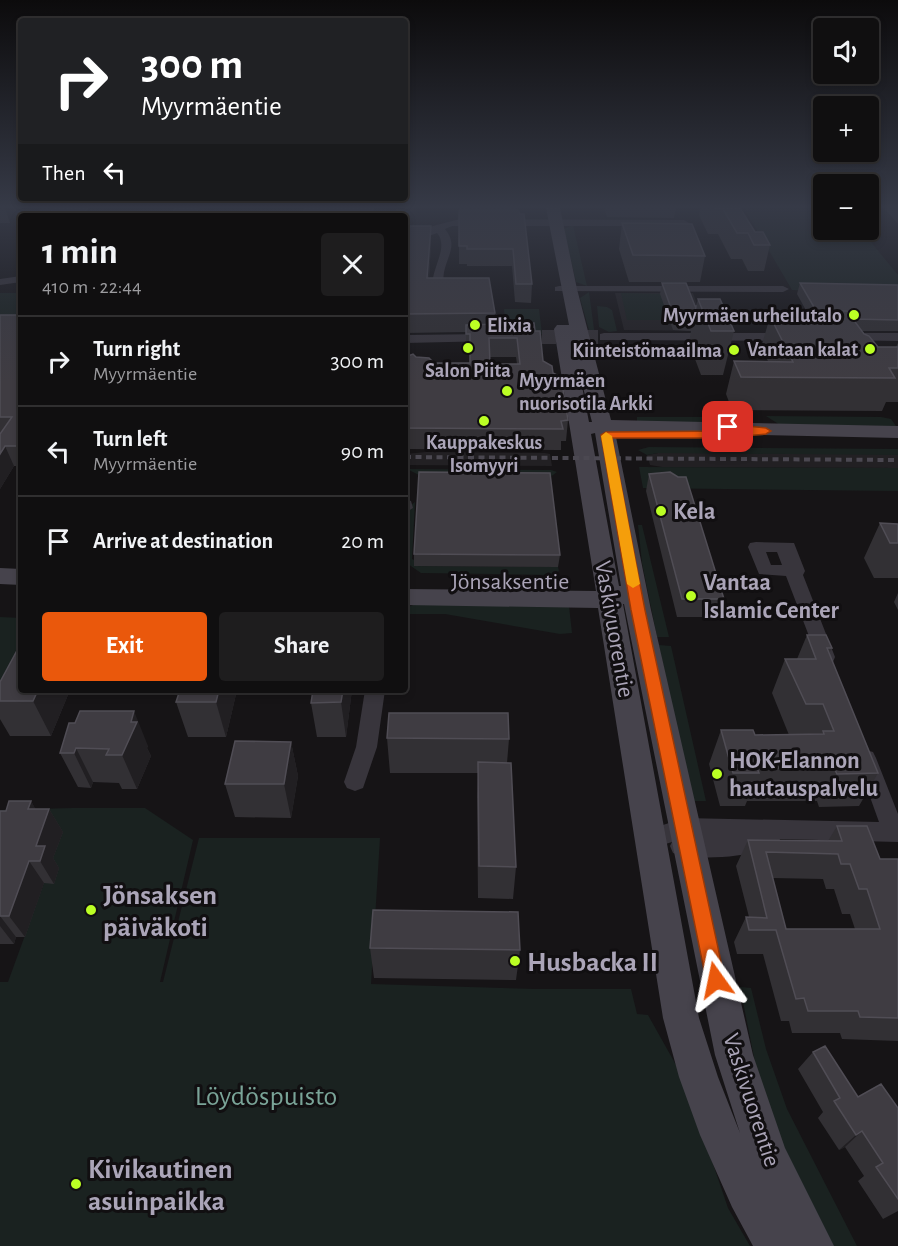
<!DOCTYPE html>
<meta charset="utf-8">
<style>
:root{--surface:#100f10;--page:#1e1d1e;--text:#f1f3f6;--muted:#9c9c9f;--line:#302f30;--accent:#ea580c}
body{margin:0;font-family:"Alegreya Sans",sans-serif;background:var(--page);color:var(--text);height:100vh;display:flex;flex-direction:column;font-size:22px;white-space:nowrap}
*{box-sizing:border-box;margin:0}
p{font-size:20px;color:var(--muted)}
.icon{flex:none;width:33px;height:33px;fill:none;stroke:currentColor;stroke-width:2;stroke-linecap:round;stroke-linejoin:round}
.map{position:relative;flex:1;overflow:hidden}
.details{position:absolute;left:18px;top:213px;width:390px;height:480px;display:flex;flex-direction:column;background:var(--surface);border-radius:6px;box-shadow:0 3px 9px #0003,0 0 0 2px var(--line)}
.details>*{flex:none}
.guide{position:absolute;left:18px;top:18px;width:390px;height:183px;border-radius:6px;box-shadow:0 3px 9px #0003,0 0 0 2px var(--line);background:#202124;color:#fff;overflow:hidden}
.tools{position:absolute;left:813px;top:18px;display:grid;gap:12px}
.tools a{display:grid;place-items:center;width:66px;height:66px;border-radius:6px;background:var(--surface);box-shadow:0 3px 9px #0003,0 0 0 2px var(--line);font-size:30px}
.pin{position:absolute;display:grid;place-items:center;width:51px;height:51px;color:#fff;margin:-26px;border-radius:12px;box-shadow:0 3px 9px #0006}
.me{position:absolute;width:66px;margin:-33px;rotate:348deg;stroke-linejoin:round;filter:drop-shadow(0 0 4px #0008)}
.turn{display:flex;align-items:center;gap:21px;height:126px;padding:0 24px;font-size:27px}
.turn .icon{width:78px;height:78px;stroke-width:2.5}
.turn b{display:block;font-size:42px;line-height:51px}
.then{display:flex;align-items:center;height:57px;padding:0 24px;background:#0003;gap:12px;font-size:22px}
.round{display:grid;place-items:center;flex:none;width:63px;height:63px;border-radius:6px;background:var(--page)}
.overview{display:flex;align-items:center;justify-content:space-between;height:102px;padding:0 24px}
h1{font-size:36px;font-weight:600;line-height:45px}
.cta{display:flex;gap:12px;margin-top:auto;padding:12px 24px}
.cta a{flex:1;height:69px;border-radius:6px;background:var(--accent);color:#fff;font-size:24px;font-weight:600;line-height:69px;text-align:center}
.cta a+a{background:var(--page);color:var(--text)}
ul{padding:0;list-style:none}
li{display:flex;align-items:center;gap:18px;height:90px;padding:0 24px;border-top:2px solid var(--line)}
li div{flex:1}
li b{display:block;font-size:22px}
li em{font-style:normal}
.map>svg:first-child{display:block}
.built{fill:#222023}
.green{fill:#1a2220}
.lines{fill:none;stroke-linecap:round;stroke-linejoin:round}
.street-tunnel{stroke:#343136;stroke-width:14;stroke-dasharray:14 7;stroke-linecap:butt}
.street{fill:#38353c;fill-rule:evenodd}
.secondary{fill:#46434c;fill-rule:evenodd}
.rail{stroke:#4b4851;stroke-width:4;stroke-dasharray:6 4.5;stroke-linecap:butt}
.wall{fill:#323034;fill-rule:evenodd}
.shaded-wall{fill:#211f22}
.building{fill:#3f3c42;stroke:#504d55;stroke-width:1.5;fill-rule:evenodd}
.route{fill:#ea580c;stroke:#983908;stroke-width:1.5}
.slow{fill:#f59e0b}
.poi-dot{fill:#bbff24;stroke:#110f11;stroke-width:2}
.labels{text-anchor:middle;stroke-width:6;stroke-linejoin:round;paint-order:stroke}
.far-poi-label{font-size:20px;font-weight:bold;fill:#aba5b8;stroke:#110f11;text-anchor:end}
.poi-label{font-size:24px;font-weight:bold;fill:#aba5b8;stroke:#110f11;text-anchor:start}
.street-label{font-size:24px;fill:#aba5b8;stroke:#110f11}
.near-poi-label{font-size:28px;font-weight:bold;fill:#aba5b8;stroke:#110f11;text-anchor:start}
.near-park-label{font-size:28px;fill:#7aa498;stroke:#110f11}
</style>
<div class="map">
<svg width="898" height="1246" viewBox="0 0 898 1246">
<rect width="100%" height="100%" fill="#161416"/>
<path class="built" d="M145,208H203L210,211L220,208H307L304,216H117Z
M615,293H693L707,331L624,330Z
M426,452L545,453L550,454L552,466L405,465V454Z
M658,453H890L898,455V468L662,467L650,465L647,455Z"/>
<path class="green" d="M257,208H299L295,216H253Z
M744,208H823L824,230H861L898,275V296L792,290Z
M573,225L587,286L576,282L564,229Z
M589,292L594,329L601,356L594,348L580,298Z
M0,293H21V325H0Z
M621,293L665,294L663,301L675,320H627Z
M597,306L607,307L612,310L617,331L609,332L599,327Z
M504,309H539L542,334L506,335Z
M766,416L881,417L891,419L896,426L780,425Z
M637,417H750V418L745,423L637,422Z
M649,447L898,449V455L658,453L647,455L638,450Z
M639,467L898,468V491L643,488Z
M407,469L551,470L557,472L549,478L421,476Z
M415,502L412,559L414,560V566L558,567L559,571L552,575L421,573L408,564L407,560L410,506Z
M638,525H642L669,637H657L642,563Z
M416,604L569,606L572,633L560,634L445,614H405V608Z
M0,617L21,618V677L0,721Z
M659,645L671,646L706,801H692Z
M72,808H145L193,840L160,982H163L199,838H380L371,984L535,989H631L637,1014L648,1015L685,1081L728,1208L750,1246H0V982H8L44,883H54L0,834V810Z
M740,987L751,988L766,1049L787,1109L857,1246H831L781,1142L757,1072Z"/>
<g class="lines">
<path class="street-tunnel" d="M542,337H604"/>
<path class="street" d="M460,219L684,220L689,223L684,226H452L445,229C458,245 448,254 444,272C443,278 443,285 444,292L442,294H434C426,273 451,249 437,233L419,240L414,237L433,226Z
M21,276V282L0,285V279Z
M559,286H783L789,289L783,292L555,291V287Z
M604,333H788L794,337L788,341L600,340V334Z
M846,333H898V341L842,340L840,337Z
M489,334L495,338L493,341L405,343V335Z
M405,499L411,501L413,508L405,513Z
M756,542L794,543L805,571L803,575L835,657L833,662L826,664L819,662L817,657L786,576L759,574L748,547L750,543ZM766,552H777L782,565H771Z
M365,690H385L377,747L363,788L355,791L347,788L344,782L356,747Z
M866,750L873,752L876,758L898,814V842L780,839L777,847C751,856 699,862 673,853L670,846L672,842L650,849L642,846L639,839L642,832L684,818L879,822L856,758L859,752Z"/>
<path class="secondary" d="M546,208H560L577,289L611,420L898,426V438L615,432L651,610L753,1055L785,1148L834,1246H753L732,1207L700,1135L679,1077L663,1018L598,608L405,605V589L596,591L554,329L557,325H569ZM580,376L592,422H589ZM595,433L621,586H619L591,434ZM623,604H624L715,1055L740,1133L718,1077L699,1018Z
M0,568L21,569V585L0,584Z"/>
<path class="rail" d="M405,457L898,460"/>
</g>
<path class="wall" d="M0,208H6H5L10,223H0Z
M39,208H104L98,216H42Z
M459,208H518V211L532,284L531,303L515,302L512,266H467V264H459Z
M604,208H676L674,218L607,217Z
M700,208H740L755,232L770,245L764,271H748L742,259H731L718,234H708L699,215Z
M884,208H898V224Z
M622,223L705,256L700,282H629L619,249Z
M431,226V243L429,278L495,313L494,324L535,331L543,361L553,373L568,420L566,441H561V450L405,449V357H416L434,363H470V353H466V332L405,333V231ZM490,357H516L517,364H490Z
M662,283L695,306H696L698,299L734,331L723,375H701L689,343L691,331L673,330L660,294Z
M800,283L898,285V331H862L878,347H896L898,343V402H886L882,411L732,410L726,394L734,361H768L761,348L771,313L808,314L797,294Z
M0,315H21V466H14L0,489Z
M649,474L678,477L724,599L718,617H677L646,491Z
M880,523L898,524V578H874L864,558Z
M414,554L560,555L558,567L414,566Z
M898,593V610L894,602Z
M807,635L832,648L829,654L878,773L859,806L819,807L817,801H747L745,806H720L709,764L721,730L755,735H789L772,693L785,659H797Z
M0,682L21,690H70L51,736H10L0,719Z
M180,690H237L226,737H188L176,702Z
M352,690L346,737H317L311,703Z
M69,723L148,746L147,748L151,756L137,789H122L119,783L93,782L91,788L78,787L60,753Z
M387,738L509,739L507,763L516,867L513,899L478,898L477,796L478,773H390Z
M291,742L298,776L291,818L235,817L225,784Z
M31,801L35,809H49L63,832L53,858L59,868L54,884L44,883L25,937H16L14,944H0V811H6Z
M837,826L880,859H898V1041L842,1039L840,1033H792L789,1021H781L763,954H737L734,942L746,917H749L736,866L748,840L828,841ZM773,878L823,879L826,889H834L842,914H850L855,929H786Z
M370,948L520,950L516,980L374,978Z
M813,1052L858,1097L898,1108V1211L883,1219L858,1181L864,1176L845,1147L839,1150L818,1118L823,1112L798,1069Z"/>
<path class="shaded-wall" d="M88,208H104L98,216H82Z
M199,208H200L201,216H194Z
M373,208H387L386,216H372Z
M431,226V243L428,297L427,278Z
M5,446L14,466L0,489V454Z
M38,690H70L51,736L33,701Z
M219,690H237L226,737L216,702Z
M343,690H352L346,737L341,702Z
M134,711L148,746L147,748L151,756L137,789L122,755Z
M291,742L298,776L291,818L284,784Z
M76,748L93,782L91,788L74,753Z
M31,801L44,824L49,809L63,832L53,858L59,868L54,884L40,861L28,809Z
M29,861L44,883L25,937L9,916Z
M0,916L16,937L14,944L0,926Z
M862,1131L845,1147L839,1150L856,1135Z"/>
<path class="building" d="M54,208H88L82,216H47Z
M175,208H199L194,216H171Z
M305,208H373L372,216H302Z
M713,208H740L755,232H763L770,245H754L748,233H737L723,209Z
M459,211H519L520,214H524L532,284H516L513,249H467V246H459Z
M622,223L692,224L705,256L633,255Z
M410,226H431L427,278H489L495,313L405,314V231H409Z
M662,283H686L695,306H696L694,320L675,319Z
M800,283L898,285V320L853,319L847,311H834V314H818Z
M698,299H720L734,331H711Z
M834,311H847L864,334L869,336L878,347H898V368H889L895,378L741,377L734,361L793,362L770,316H772L771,313L836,314Z
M0,315H21V446H5L0,454V434L12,417H0Z
M534,323L535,331H540L543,361L552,366L553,373L561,377L568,420L561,421L563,429L405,428V357L413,354L416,357L429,358L434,363H470V334H466V325ZM489,338H517L520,364H490Z
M419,472L550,473L560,555L414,554Z
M670,472L678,477H686L724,599H682L649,474Z
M880,523L898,524V543H890Z
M807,635H826L832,648H827L878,773L837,774L834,768H757L759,773H733L721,730H753L755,735L824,734L823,731H834L823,704H806L785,659H816Z
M21,643V690H38L33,701H0V682Z
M180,690H219L216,702H176Z
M313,690H343L341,702L311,703Z
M80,711H134L131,722H137L122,755H106L109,749L76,748L74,753H60L69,723H75Z
M389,713H508L509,739L387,738Z
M235,741L291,742L284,784H225Z
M478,762L511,763L516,867L479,866Z
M9,801H31L28,809H49L36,846H45L40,861H29L9,916H0V811H6Z
M837,826H867L880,859H898V1018L860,1017L858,1011H808L804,998L796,999L776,930H749L746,917L767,918L748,840L842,841ZM766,852L838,854L841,864H850L859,889H867L880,929H786Z
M373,910L518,912L520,950L370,948Z
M825,1046L858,1097L881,1084L898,1108V1199L876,1167L883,1163L862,1131L856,1135L834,1101L840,1098L813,1052Z"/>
<linearGradient id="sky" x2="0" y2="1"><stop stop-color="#0c0b0c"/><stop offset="0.54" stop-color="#363a47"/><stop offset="1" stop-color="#363a47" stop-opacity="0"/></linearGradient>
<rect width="898" height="383" fill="url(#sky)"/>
<path class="route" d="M728,424L766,428L771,431L766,434L724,438H612L645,610L725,980L723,986L716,989L709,986L706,980L631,610L601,435L606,432L732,431L723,427Z"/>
<path class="slow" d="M606,432L612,436L640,584L633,588L627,584L601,436Z"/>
<g class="poi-dot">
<circle cx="854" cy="315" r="6"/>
<circle cx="475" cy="325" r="6"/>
<circle cx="468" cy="348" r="6"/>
<circle cx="870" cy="349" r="6"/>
<circle cx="734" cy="350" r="6"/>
<circle cx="507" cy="391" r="6"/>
<circle cx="484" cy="421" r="6"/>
<circle cx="661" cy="511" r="6"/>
<circle cx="691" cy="596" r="6"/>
<circle cx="717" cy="774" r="6"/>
<circle cx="91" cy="910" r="6"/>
<circle cx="515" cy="961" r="6"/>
<circle cx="76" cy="1184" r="6"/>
</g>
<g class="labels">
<g class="far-poi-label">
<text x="842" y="322">Myyrmäen urheilutalo</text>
<text x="487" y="332" text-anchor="start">Elixia</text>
<text x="858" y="356">Vantaan kalat</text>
<text x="722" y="357">Kiinteistömaailma</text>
<text x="468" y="377" text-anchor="middle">Salon Piita</text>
<text x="519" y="387" text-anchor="start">Myyrmäen<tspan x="519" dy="23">nuorisotila Arkki</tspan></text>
<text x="484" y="449" text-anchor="middle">Kauppakeskus<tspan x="484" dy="23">Isomyyri</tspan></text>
</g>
<g class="poi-label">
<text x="673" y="519">Kela</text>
<text x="703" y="590">Vantaa<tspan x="703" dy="28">Islamic Center</tspan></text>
<text x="729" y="768">HOK-Elannon<tspan x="729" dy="28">hautauspalvelu</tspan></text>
</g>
<g class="street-label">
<text x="510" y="589">Jönsaksentie</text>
<text transform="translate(615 629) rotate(80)" y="8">Vaskivuorentie</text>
<text transform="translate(752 1100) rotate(72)" y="8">Vaskivuorentie</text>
</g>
<g class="near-poi-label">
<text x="103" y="904">Jönsaksen<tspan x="103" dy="32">päiväkoti</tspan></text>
<text x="527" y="971">Husbacka II</text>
<text x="88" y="1178">Kivikautinen<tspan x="88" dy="32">asuinpaikka</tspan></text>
</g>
<g class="near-park-label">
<text x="266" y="1105">Löydöspuisto</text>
</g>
</g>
</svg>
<div class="tools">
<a><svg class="icon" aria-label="sound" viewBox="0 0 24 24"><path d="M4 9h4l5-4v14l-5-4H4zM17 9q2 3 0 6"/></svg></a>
<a>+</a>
<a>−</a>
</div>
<div class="pin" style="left:728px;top:427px;background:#d93025"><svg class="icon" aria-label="arrive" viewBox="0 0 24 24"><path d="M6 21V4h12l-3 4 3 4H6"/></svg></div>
<svg class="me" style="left:716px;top:980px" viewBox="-20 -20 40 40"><path d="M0-17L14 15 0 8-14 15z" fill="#ea580c" stroke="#fff" stroke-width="4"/></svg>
<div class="guide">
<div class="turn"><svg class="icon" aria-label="right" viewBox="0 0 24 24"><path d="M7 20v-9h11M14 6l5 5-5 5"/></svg><div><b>300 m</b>Myyrmäentie</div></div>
<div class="then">Then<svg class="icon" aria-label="left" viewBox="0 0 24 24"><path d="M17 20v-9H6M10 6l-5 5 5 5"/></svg></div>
</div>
<section class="details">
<div class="overview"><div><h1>1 min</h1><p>410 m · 22:44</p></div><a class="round"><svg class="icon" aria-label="close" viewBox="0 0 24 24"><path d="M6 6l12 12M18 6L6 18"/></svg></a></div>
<ul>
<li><svg class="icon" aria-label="right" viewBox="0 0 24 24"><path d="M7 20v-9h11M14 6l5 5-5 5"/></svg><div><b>Turn right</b><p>Myyrmäentie</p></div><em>300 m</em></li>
<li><svg class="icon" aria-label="left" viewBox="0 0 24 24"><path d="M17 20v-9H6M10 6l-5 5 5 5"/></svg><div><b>Turn left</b><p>Myyrmäentie</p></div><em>90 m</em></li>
<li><svg class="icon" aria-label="arrive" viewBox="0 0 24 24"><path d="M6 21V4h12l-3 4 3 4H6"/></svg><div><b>Arrive at destination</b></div><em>20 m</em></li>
</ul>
<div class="cta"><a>Exit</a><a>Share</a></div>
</section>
</div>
